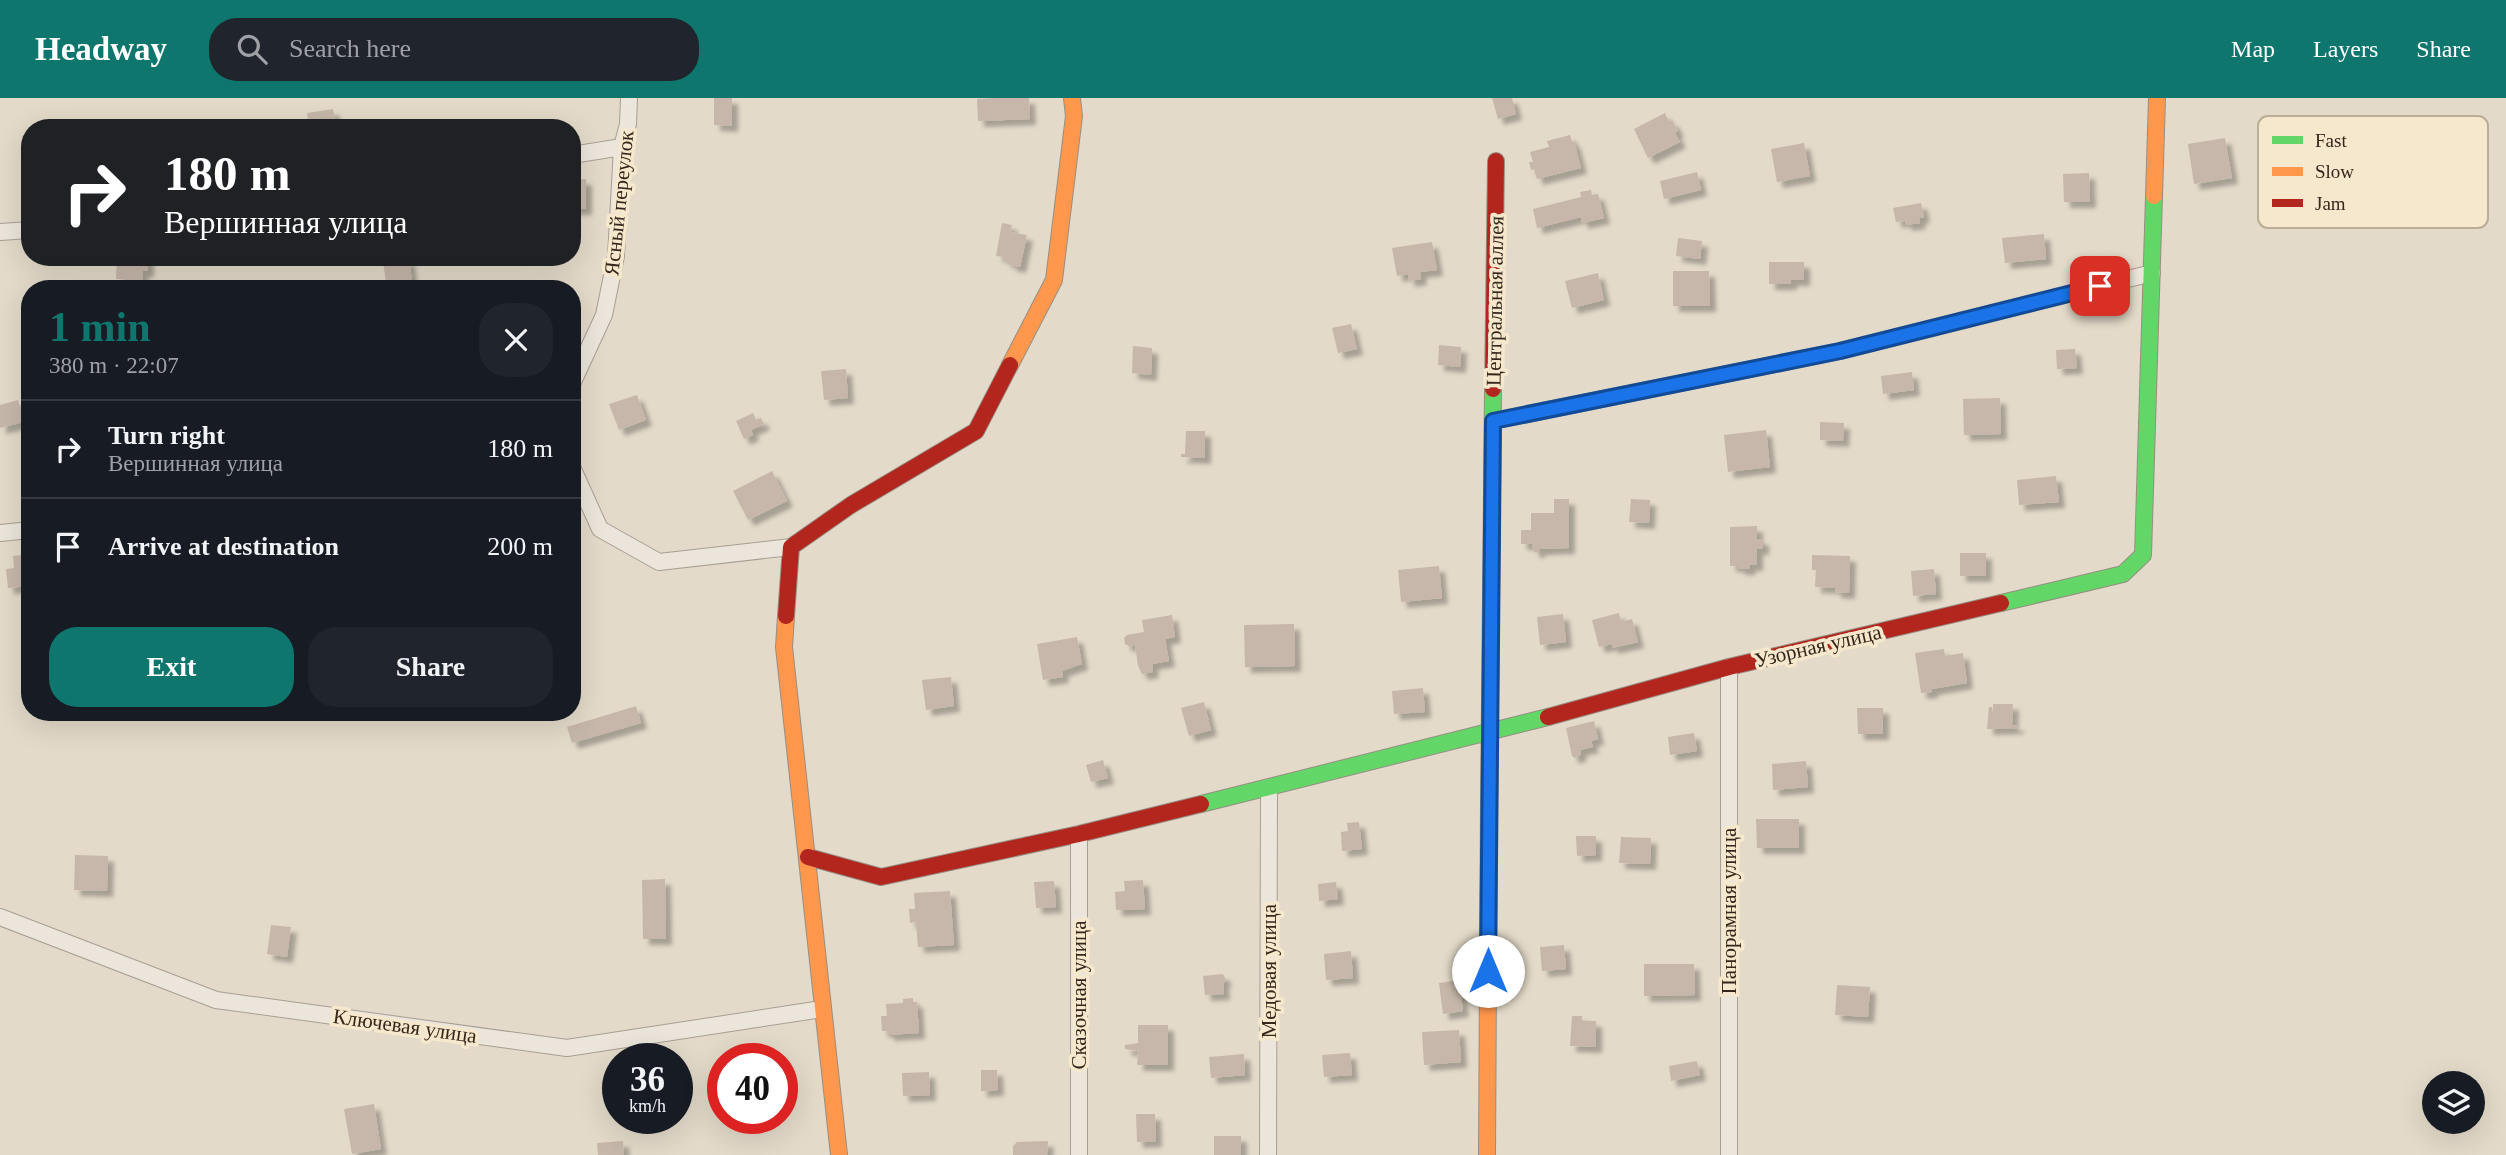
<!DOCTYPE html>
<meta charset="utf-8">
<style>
:root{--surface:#171b24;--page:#20242c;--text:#f1f3f6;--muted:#9ea1a6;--line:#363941;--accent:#0f766e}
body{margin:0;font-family:Georgia,serif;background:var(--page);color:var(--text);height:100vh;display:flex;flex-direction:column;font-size:26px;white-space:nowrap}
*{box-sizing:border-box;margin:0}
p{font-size:23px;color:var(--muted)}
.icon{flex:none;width:38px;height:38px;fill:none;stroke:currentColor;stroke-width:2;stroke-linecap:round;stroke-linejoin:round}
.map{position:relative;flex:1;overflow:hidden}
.panel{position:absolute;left:21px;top:182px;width:560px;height:441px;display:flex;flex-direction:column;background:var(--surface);border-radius:28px;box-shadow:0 7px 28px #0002}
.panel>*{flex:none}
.guide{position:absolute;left:21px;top:21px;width:560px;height:147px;border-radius:28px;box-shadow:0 7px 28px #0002;background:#202124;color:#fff;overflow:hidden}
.controls{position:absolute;left:2422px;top:973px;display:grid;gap:14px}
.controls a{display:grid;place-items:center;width:63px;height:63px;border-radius:50%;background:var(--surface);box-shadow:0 7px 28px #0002;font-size:35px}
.speed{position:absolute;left:602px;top:945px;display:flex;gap:14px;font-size:35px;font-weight:700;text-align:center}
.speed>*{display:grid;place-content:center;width:91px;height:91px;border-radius:50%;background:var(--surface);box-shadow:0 7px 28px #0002;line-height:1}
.speed small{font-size:18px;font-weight:400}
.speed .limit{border:10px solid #d22;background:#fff;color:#111}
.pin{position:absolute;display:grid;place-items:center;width:60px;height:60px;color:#fff;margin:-30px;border-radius:14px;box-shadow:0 4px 10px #0006}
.me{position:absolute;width:77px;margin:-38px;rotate:0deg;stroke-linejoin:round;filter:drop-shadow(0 0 5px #0008)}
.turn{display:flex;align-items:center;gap:24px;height:147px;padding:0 28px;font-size:32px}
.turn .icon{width:91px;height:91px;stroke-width:2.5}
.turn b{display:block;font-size:49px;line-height:60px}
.round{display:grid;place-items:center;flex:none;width:74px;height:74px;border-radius:28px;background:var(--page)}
.headline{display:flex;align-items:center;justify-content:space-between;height:119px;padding:0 28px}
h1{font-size:42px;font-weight:700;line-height:52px;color:var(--accent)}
.action{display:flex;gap:14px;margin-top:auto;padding:14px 28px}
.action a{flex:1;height:80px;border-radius:28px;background:var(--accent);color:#fff;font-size:28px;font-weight:700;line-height:80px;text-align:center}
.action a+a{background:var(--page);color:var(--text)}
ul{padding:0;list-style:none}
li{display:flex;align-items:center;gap:21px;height:98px;padding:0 28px;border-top:2px solid var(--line)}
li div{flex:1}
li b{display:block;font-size:26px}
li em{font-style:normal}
header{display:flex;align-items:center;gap:42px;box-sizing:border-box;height:98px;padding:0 35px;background:var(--accent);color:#fff}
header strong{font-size:33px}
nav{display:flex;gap:38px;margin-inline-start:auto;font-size:24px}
.search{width:490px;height:63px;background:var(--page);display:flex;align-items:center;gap:18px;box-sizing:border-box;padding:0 24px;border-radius:28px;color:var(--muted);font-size:26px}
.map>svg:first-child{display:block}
.building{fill:#c6b7aa;filter:url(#shadow)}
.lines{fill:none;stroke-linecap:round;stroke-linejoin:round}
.street-casing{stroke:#a89f93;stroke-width:18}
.fast-casing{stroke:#978e83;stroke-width:18}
.slow-casing{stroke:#978e83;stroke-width:18}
.jam-casing{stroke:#978e83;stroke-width:18}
.street{stroke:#ebe5db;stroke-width:16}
.fast{stroke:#63d668;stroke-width:16}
.slow{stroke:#ff974d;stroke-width:16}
.jam{stroke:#b3261e;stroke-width:16}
.route-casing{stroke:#114b97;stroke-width:18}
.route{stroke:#1a73e8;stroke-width:12}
.labels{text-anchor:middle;stroke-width:7;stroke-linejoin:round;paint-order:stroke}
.street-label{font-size:21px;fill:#35271b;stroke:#f5e8cd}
.key{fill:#f5e8cd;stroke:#bbae98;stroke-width:2}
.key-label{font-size:19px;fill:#35271b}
</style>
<header>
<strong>Headway</strong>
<div class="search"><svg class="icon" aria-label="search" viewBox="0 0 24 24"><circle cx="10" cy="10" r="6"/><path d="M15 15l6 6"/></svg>Search here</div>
<nav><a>Map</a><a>Layers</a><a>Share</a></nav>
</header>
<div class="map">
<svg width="2506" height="1057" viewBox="0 0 2506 1057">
<defs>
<filter id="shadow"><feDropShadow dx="6" dy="6" stdDeviation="2" flood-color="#0004"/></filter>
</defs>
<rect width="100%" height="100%" fill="#e3dac9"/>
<path class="building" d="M714,0H732V28L714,27Z
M995,0H1029L1030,21L978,23L977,1Z
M1492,0H1512L1516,16L1498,21Z
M333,11L337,30H309L307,15Z
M1665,15L1669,24L1672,22L1678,33L1675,35L1680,44L1648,60L1634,31Z
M1570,37L1572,44L1574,43L1581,70L1537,81L1534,71L1531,72L1529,64H1533L1530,54L1549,49L1547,43Z
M2225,40L2232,80L2194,86L2188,46Z
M1804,45L1810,78L1777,84L1771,51Z
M1697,74L1701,92L1664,101L1660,83Z
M2089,75L2090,104H2064L2063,76Z
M572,81H586V111H572Z
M1591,92L1592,97L1598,96L1604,120L1582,125L1581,119L1537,130L1533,111L1581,99L1580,94Z
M1921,105L1924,119L1919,120L1920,125L1906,127L1905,123L1896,124L1893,110Z
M1002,125L1012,127L1010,134L1027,137L1020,169L1010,167L1011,164L1004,163L1005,159L996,158Z
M2044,136L2046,161L2005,165L2002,140Z
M1678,140L1702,143L1700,161L1676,158Z
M1432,144L1437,172L1420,174L1421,181L1409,183L1408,176L1397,178L1392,150Z
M117,159H148V173H143L142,182L116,181Z
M409,161L413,190L387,191L383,164Z
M1769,164H1804V182H1791V186H1769Z
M1673,173H1709L1710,208H1673Z
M1598,175L1604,202L1572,210L1565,183Z
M1351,226L1357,251L1338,255L1332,230Z
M1439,247L1461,249L1460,269L1438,267Z
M1133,248L1152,250L1151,277L1132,275Z
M2075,251L2077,270L2057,271L2056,252Z
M846,271L848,300L824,302L821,273Z
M1912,274L1914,292L1883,296L1881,278Z
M637,297L646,322L619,332L609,306Z
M2000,300L2001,336L1964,337L1963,301Z
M18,302L24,324L0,330V307Z
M753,315L756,322L761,320L764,326L751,332L753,337L744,341L736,323Z
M1820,324L1844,325L1843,343L1820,342Z
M1766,332L1770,369L1728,374L1724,337Z
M1186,333H1205V360L1181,359V356H1185Z
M772,373L787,403L748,422L733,393Z
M2056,378L2059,404L2019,407L2017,382Z
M1554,401H1569V450L1539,451V454H1534L1532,446H1521V432H1531V415H1554Z
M1631,401L1650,402L1649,425L1629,424Z
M1757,428V441H1763V451H1757V467H1749L1750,471H1738L1739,468H1730V429Z
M1960,455H1986V478H1960Z
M30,456V488L8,490L6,471L14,470L13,458Z
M1812,457L1850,458L1849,495L1835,494V490L1815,489L1816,472H1812Z
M1439,468L1442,500L1401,504L1398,472Z
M1934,471L1936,496L1913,498L1911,473Z
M1619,515L1621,524L1632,521L1638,544L1612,550V546L1599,549L1592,522Z
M1563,516L1566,544L1540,547L1537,519Z
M1172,517L1175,539L1165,541L1169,563L1152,566L1153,574L1142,576L1138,568L1135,547L1129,548L1125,546L1124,540L1127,537L1144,534L1142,522Z
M1294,526L1295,568L1245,569L1244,527Z
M1077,539L1082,566L1062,573L1063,579L1043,582L1037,546Z
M1944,551L1945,558L1963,555L1967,585L1932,591V594L1921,595L1915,555Z
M951,579L954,608L926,612L922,582Z
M1423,590L1425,614L1394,616L1392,593Z
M1204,604L1211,632L1189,638L1181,610Z
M1993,606H2013L2012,627H2018V630L1987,631L1989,609H1992L1993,615Z
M636,608L641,625L572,645L567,629Z
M1857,610H1883V636H1858Z
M1594,623L1598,641L1591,643L1593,649L1580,652L1581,656L1575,660L1572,658L1566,630Z
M1694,635L1697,653L1670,657L1668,639Z
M1103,662L1108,680L1091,684L1086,667Z
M1806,663L1808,689L1773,692L1772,666Z
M1756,721H1799V750H1757Z
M1359,724L1362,751L1342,753L1341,734L1348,733L1347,725Z
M1576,738H1596V757L1577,758Z
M1621,739L1651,740L1650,766L1619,765Z
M75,757L108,758L107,793L74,792Z
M665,781L666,841H643L642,782Z
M1143,782L1145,811L1116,812L1115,794L1125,793L1124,783Z
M1054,783L1056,809L1036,810L1034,784Z
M1336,784L1338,801L1319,803L1318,786Z
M950,793L954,847L918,849L916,824L910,825L909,811H915L914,795Z
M271,827L291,829L287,859L267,856Z
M1564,847L1566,871L1542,873L1540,849Z
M1351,853L1353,880L1326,882L1324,856Z
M1644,866H1694L1695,897L1644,898Z
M1223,876L1226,882L1223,883L1224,896L1205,897L1203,878Z
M1459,882L1463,913L1443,916L1439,885Z
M1837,887L1870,889L1868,919L1835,917Z
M913,900V904H917L919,935L888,937V933H882L881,918H887L886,906L903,905V901Z
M1572,918H1582V923H1596V949L1570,948Z
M1138,927H1168V967H1137L1138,953L1125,951V947L1138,945Z
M1459,932L1461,964L1424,967L1422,934Z
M1350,955L1352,977L1324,979L1322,957Z
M1244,956L1245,977L1211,980L1209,959Z
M1697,963L1700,977L1671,983L1669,968Z
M981,972H997L998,992L981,993Z
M929,974L930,997L903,998L902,975Z
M723,984V1010L713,1012L709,986Z
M374,1006L381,1051L352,1056L344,1011Z
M1136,1016H1155L1156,1043L1137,1044Z
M1214,1038H1241V1057H1214Z
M623,1043L624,1057H598L597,1045Z
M1048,1043L1047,1057H1013V1048L1017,1044Z"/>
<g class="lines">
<defs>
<path id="street" d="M572,57L622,49
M0,134L30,132
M572,286L604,217L616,158L622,49L628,26L629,0
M1493,323L1840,253L2152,175
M572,369L600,431L659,464L791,449
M0,435L30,432
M0,819L216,902L567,950L822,911
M1079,1057V736
M1268,1057L1269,689
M1729,1057V569"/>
<path id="fast" d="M2001,505L2123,476L2143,457L2154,98
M1489,705L1493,291
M1201,706L1548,619"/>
<path id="slow" d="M2154,98L2157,0
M1010,267L1054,182L1074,18L1072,0
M786,518L784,549L839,1057
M1487,1057L1489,705"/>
<path id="jam" d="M1493,291L1496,63
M786,518L791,449L851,407L976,333L1010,267
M1548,619L1729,569L2001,505
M808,759L881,779L1079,736L1201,706"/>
</defs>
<use href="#street" class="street-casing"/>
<use href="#fast" class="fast-casing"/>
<use href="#slow" class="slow-casing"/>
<use href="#jam" class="jam-casing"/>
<use href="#street" class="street"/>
<use href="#fast" class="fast"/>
<use href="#slow" class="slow"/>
<use href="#jam" class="jam"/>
</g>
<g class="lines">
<defs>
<path id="route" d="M1488,873L1493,323L1840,253L2100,188"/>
</defs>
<use href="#route" class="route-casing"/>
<use href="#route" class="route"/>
</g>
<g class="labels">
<g class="street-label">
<text transform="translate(619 105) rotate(-84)" y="7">Ясный переулок</text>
<text transform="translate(1495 203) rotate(-89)" y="7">Центральная аллея</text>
<text transform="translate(1818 548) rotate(-13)" y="7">Узорная улица</text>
<text transform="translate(1729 813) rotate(-90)" y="7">Панорамная улица</text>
<text transform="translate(1269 873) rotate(-90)" y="7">Медовая улица</text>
<text transform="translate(1079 897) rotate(-90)" y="7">Сказочная улица</text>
<text transform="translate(405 928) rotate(8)" y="7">Ключевая улица</text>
</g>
</g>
<rect x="2258" y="18" width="230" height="112" rx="10" class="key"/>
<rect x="2272" y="38" width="31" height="8" fill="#63d668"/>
<rect x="2272" y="69" width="31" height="9" fill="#ff974d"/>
<rect x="2272" y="101" width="31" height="8" fill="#b3261e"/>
<g class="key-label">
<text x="2315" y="49">Fast</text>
<text x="2315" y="80">Slow</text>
<text x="2315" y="112">Jam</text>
</g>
</svg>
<div class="controls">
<a><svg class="icon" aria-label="layers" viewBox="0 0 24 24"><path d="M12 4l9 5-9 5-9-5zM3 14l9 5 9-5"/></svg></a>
</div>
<div class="speed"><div>36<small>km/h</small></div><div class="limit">40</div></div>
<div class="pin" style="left:2100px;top:188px;background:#d93025"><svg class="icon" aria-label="arrive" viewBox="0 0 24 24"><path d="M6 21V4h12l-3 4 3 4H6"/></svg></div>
<svg class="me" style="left:1488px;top:873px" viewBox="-20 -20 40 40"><circle r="19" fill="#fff"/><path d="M0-13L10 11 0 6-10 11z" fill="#1a73e8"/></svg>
<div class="guide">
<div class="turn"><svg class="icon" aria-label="right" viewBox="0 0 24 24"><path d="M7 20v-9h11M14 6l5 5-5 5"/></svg><div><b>180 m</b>Вершинная улица</div></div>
</div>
<section class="panel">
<div class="headline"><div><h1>1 min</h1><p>380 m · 22:07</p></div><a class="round"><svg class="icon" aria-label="close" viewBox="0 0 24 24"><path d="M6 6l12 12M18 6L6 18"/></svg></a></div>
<ul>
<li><svg class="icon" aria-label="right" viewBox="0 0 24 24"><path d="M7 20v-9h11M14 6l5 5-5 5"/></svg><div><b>Turn right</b><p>Вершинная улица</p></div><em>180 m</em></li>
<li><svg class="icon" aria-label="arrive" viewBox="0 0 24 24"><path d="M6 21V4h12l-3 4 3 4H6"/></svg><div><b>Arrive at destination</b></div><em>200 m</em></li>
</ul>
<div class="action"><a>Exit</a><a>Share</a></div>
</section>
</div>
